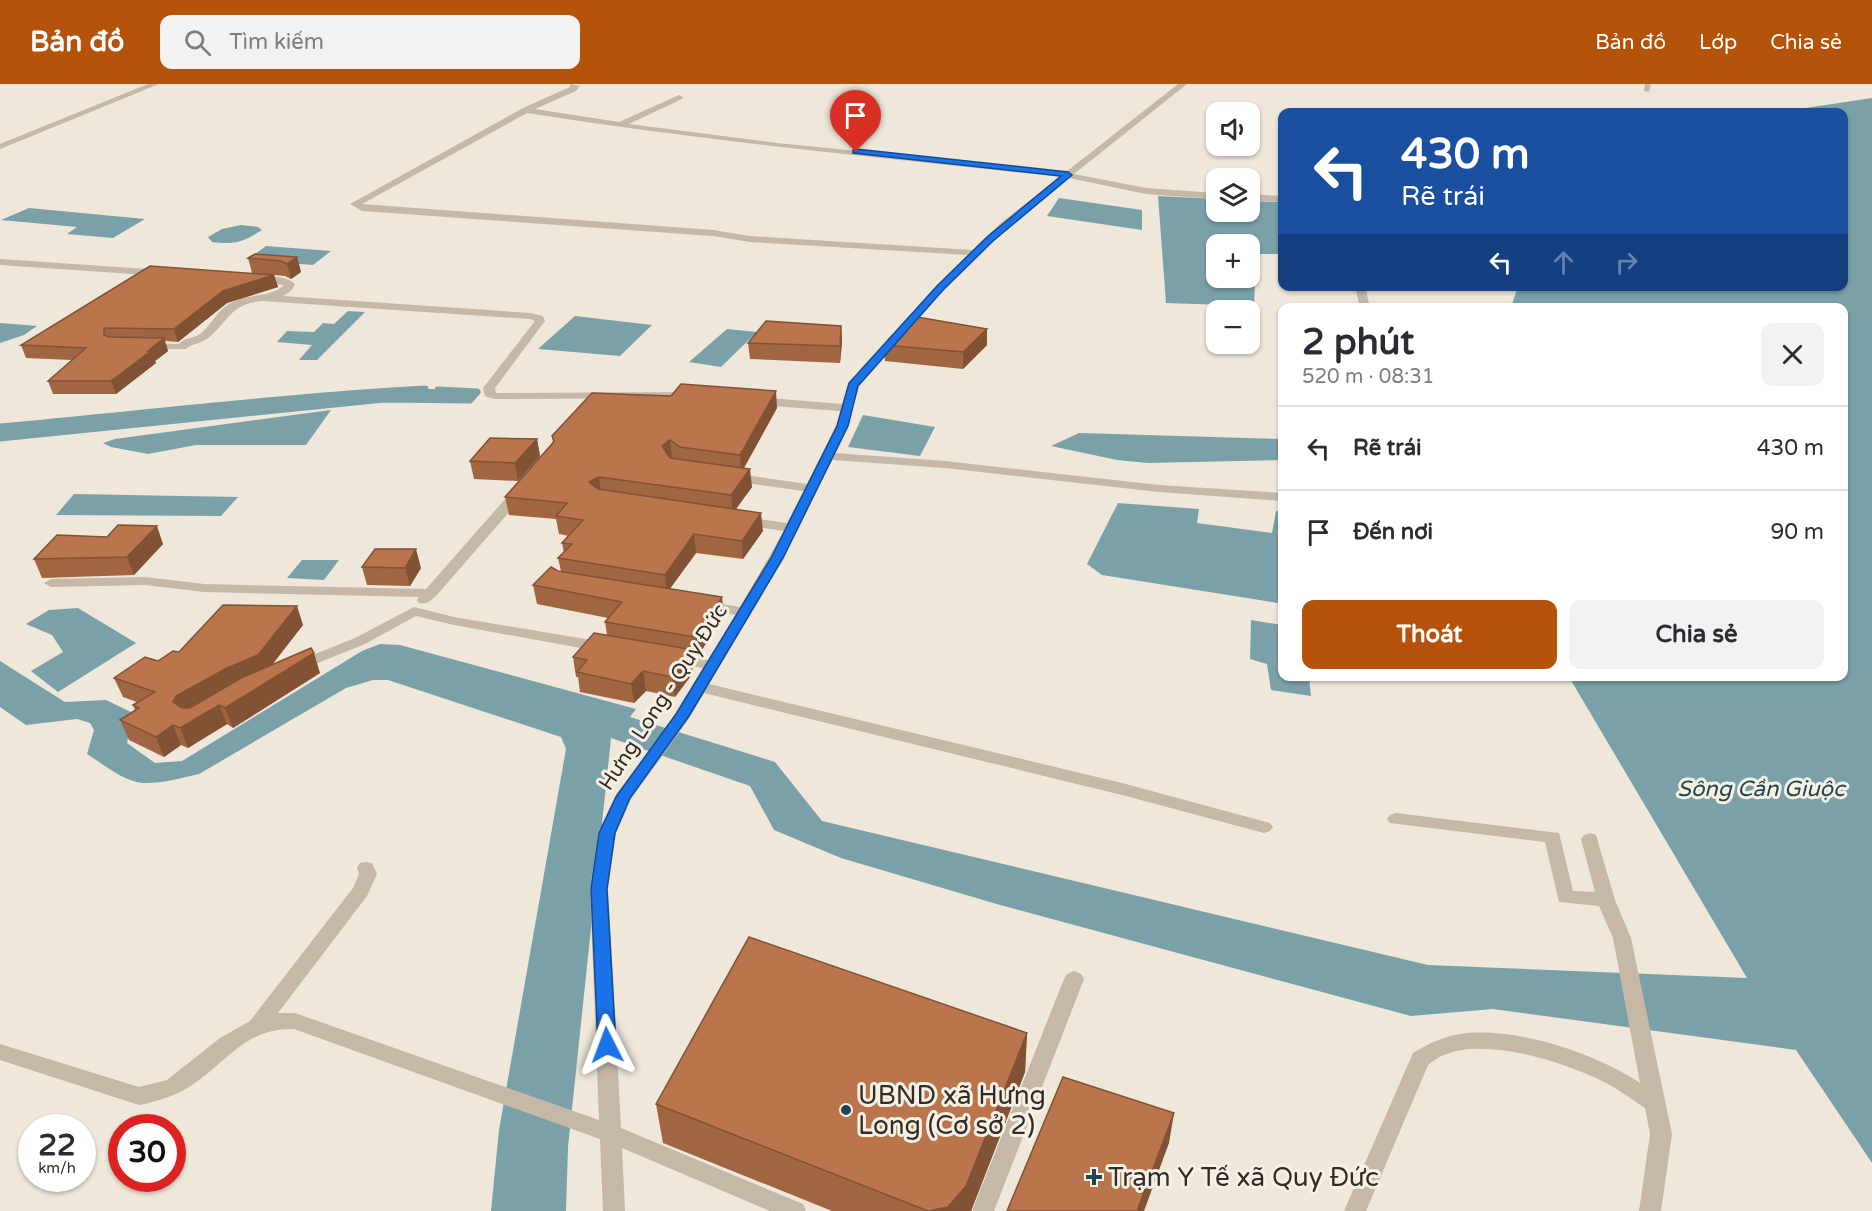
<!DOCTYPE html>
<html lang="vi">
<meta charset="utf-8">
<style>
:root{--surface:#fff;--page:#f2f2f3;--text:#2b2b33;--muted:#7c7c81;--line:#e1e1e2;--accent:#b45309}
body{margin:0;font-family:"Varela Round",sans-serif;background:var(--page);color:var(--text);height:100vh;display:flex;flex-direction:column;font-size:22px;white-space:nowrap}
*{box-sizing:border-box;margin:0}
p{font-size:20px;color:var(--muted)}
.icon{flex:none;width:33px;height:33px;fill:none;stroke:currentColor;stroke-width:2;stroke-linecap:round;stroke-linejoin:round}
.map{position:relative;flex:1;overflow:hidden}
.details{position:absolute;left:1278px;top:219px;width:570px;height:378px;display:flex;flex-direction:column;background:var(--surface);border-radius:12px;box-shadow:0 2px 4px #0004}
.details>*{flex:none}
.guide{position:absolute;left:1278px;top:24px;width:570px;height:183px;border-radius:12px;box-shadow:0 2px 4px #0004;background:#1a4fa0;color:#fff;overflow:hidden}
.fabs{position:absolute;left:1206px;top:18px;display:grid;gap:12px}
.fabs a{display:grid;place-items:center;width:54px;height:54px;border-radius:12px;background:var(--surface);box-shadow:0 2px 4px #0004;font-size:30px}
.speed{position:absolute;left:18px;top:1030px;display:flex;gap:12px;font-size:30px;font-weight:700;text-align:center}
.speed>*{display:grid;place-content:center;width:78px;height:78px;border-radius:50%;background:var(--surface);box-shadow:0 2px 4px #0004;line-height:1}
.speed small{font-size:15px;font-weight:400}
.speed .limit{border:9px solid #d22;background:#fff;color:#111}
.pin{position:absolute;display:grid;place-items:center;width:51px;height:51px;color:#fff;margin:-62px -26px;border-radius:50% 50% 50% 0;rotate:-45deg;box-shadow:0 0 6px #0007}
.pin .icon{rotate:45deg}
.me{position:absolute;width:66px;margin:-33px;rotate:357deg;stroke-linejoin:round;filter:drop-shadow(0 0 4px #0008)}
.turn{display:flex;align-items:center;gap:21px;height:126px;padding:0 24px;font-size:27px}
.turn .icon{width:78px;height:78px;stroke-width:2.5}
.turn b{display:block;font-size:42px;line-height:51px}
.lanes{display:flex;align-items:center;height:57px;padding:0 24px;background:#0003;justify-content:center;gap:30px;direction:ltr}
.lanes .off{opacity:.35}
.round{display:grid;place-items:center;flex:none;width:63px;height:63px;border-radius:12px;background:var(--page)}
.head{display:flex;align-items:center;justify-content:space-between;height:102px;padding:0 24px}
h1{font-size:36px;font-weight:700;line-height:45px}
.primary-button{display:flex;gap:12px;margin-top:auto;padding:12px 24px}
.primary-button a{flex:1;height:69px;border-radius:12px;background:var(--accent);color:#fff;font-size:24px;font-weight:700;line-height:69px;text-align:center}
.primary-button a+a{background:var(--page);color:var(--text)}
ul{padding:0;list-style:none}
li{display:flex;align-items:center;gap:18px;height:84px;padding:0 24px;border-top:2px solid var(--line)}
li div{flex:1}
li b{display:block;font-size:22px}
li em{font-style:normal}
header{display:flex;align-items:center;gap:36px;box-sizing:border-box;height:84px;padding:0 30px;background:var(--accent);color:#fff}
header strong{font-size:28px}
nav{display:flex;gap:33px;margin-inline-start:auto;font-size:21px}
.search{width:420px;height:54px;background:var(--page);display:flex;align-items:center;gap:15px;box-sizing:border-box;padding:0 21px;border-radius:12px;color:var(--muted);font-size:22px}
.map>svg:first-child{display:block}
.water{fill:#7ba1a8;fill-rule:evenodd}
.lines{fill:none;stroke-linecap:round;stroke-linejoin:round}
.stream{stroke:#7ba1a8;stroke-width:7}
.service{fill:#c5b8a7;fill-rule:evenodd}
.minor{fill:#c5b8a7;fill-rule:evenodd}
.wall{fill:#a06541}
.shaded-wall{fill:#825235}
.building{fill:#ba754c;stroke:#825235;stroke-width:1.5}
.route{fill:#1a73e8;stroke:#114b97;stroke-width:1.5}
.poi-dot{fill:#21464f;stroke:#f7f1e5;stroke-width:2}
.labels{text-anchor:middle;stroke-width:6;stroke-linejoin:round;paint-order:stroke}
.street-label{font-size:21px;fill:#322c27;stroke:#f7f1e5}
.water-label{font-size:22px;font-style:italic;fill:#21464f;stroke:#f7f1e5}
.near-poi-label{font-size:26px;fill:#322c27;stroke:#f7f1e5;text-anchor:start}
</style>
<header>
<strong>Bản đồ</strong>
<div class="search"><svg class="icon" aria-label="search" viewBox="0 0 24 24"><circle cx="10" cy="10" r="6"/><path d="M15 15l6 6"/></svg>Tìm kiếm</div>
<nav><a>Bản đồ</a><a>Lớp</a><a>Chia sẻ</a></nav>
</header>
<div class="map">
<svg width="1872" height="1127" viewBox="0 0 1872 1127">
<rect width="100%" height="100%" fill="#eee7da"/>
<path class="water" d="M1872,14V1079L1796,966L1493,925L1411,932L1000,821L841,774L774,746L750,702L611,654L568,1063L566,1127H491L499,1046L566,665L561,653L388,596H373L346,604L199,690C181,694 161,700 142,699C123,697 103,680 87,670L94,646L90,639L77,635L26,641L0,623V577L65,618L106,616L133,629L127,659L155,679L182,677L362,567L380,560L400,561L636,625L630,633L775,678L822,737L1428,881L1747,894L1569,593L1844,592V224L1511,223L1518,203L1844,202V28H1779Z
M1158,112L1216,115V128H1250V117L1282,118V170H1256L1254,222L1166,219ZM1216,160H1250V194H1216Z
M1059,114L1142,126V146L1047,132Z
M29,124L145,135L113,154L67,150L77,143L1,136Z
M241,141L258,143L262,146C243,158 234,161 212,158L208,153L222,145Z
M266,162L331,167L313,181L247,176Z
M348,227L365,228L317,276H299L312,261L277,258L287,247L314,248L323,239L334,240Z
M575,232L652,241L620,272L538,265Z
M0,239H1L37,242L24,251L0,259Z
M727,245L757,248L721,283L689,278Z
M430,305L477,308L470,316L384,315L0,354V343C68,335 137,332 206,325C281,317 355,306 430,305Z
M331,326L306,361H196L148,370L111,363L103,359L115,355Z
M863,331L935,343L920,372L848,363Z
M1079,349L1282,355V376L1148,379L1117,376L1051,362Z
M74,410L238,413L221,432L56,431Z
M1118,419L1199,425L1197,439L1272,449L1276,427L1282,428V499L1278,519L1102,491L1087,480Z
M302,476H339L324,496L287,494Z
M78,524L136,559L58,608L31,587L63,568L52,551L26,540L49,526Z
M1251,536L1282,541V592L1309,593L1311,612L1271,606L1267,580L1250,575Z"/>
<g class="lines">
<path class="stream" d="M0,343C142,330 283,313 425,305
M0,354L384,315L470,316L477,308L438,306"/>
<path class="service" d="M1645,0H1651L1649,8L1644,7Z"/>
<path class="minor" d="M148,0H159L0,65V60Z
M570,0L580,2L576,7L535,25L619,38L679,11L683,13L682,15L629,40L777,59L1066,88L1178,0H1187L1074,90L1146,104L1216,109V115L1146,110L1069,94L1007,143L944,206L859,302L848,342L835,369L945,377L1159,401L1282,409V417L1159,408L945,384L832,376L784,474L709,600L1122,699L1270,739L1273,743L1270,747L1264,749L1122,711L704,609L688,636L631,715L616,749L608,805L621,1044L803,1120L806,1127H770L622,1064L625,1127H603L600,1055L294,945C245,945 231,974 195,999C178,1011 159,1017 139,1021L0,976V960L139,1003L167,996L220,954L250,937L353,804L359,790L357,784L360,779L366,778L372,779L377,790L367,812L278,929H295L599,1036L590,805L598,749L617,709L676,630L703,584L666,577L663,574L671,569L708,576L736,531L703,525L696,521L703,517L740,523L784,447L744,441L737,437L744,433L787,439L804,407L731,397L725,393L731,389L807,400L836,342L840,327L757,321L751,317L757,313L842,320L849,299L936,202L968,171L750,158L713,152L362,127L350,120L523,24L570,3ZM527,29C704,57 882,74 1060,93L1001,139L973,166L750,152L713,146L362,120Z
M1250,110L1282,112V118L1250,116Z
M0,175L162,186L167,189L162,192L0,181Z
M257,192C270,193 285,191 295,200L292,206L283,212L530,229L543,232L545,237L495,304L496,309L691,308L697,311L691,314L494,315L485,312L483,304L535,237L530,235L262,217C229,220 229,238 207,255C200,260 193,259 186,265H148L143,262L148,259L179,260C185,253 193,255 200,250C212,241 218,224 233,218C251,209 270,214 284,201L253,197V193Z
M1355,202H1365L1370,224H1360Z
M519,404L524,405L525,408L524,411L436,512C429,517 428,521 419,519L417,516L419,513L204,508L145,501L51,503L44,499L51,495L145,493L204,500L426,505L514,405Z
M414,523L454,533L603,558L610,563L603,568L454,541L416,532L365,560L303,585H293L290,582L293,579L355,554Z
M1396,729L1559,749L1573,807L1595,808L1581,755L1584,751L1590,749L1596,751L1615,816L1631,854L1672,1050L1661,1127H1639L1650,1050L1645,1024C1631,1015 1617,1004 1602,997C1563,978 1486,953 1444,971C1438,973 1433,977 1428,981L1366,1127H1344L1413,969C1428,960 1442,953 1460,950C1514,942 1595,969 1640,999L1613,854L1599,822L1559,818L1545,758L1390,739L1387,735L1390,731Z
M1074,887L1081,890L1084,895L994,1127H972L1064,895L1067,890Z"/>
</g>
<path class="wall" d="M297,173L301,188L291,195L285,192L274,191L278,203L227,219L178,258L165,257L168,267L155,277L156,279L116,310H53L48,297L72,276L26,274L21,261L252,189L248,174Z
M841,242L842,258L840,279L750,275L748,259Z
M987,245V261L963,285L885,277L884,261Z
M777,324L744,384L752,403L736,425L763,447L743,475L696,469L670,504L724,531L698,572L690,571L693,589L675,613L646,607L634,619L580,608L578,593H576L573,573L607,551L605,538L608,534L537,520L533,501L558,487H561L558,474L564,469L562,459L569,452L559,450L556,435L509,431L505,413L553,358L552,352Z
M537,355L540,372L518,397L474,395L470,377Z
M107,453L163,460L134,491L42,494L34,475Z
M362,483L421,484L410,502L367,501Z
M303,541L272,580L320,589L233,644L227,640L188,664L181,661L164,673L129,656L120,636L135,626L133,621L137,618L123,613L114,594L179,568Z
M1027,949L1025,988L971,1127H832L663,1059L656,1020Z"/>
<path class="shaded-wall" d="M297,173L301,188L291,195L287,180Z
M274,191L278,203L227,219L178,258L174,245L223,207Z
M841,242L842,258L840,279V262Z
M987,245V261L963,285V268Z
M164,254L168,267L155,277L156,279L116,310L111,297Z
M776,307L777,324L741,389L740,371Z
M537,355L540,372L518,397L515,379Z
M670,356L672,374L664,380L662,362Z
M750,385L752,403L733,429L731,411Z
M599,393L601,411L589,398Z
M761,429L763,447L743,475L742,457Z
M157,442L163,460L134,491L127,473Z
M694,450L696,469L667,509L665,491Z
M416,465L421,484L410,502L405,484Z
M722,513L724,531L698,572L695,553Z
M297,522L303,541L265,590L184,631L173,618L176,612Z
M688,565V572L690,570L693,589L675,613L672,593Z
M314,569L320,589L233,644L225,624Z
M643,587L646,607L634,619L631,600Z
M219,621L227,640L188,664L180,644Z
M173,641L181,661L164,673L156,653Z
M1027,949L1025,988L971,1127H928Z
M1174,1029L1169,1059L1144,1127H1137Z"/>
<path class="building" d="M255,170L297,173L287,180L281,177L248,174Z
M150,182L274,191L223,207L174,245L104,244V251L109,253L164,254L148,267H151L111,297H48L86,264L21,261Z
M911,232L987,245L963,268L884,261Z
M766,237L841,242L840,262L748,259Z
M681,300L776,307L740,371L680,363L670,356L662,362L670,374L750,385L731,411L599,393L589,398L598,405L761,429L742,457L694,450L665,491L558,474L572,460L562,459L583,436L556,432L567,419L505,413L552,360L554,357L552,352L592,309L671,312Z
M490,354L537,355L515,379L470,377Z
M118,441L157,442L127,473L34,475L57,451L107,453Z
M375,465H416L405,484L362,483Z
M551,483L558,487L722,513L695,553L605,538L622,518L533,501Z
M223,521L297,522L258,571L227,584L176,612L173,618L182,624H190L241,594L311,564L314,569L225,624L219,621L180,644L173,641L156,653L120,636L139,624L133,621L155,608L114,594L145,573L158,577L173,567L179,568Z
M594,549L688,565L685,569L690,570L672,593L643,587L631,600L577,588L587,576L573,573Z
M749,853L1027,949L966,1102L948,1123L928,1127L656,1020Z
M1063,993L1174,1029L1137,1127H1007Z"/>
<path class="route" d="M856,65L1068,88L1072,91L993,157L943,206L858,302L848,342L783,474L689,632L630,714L615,749L607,805L616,961L614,966L607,969L601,966L598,961L591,805L599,749L616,713L676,630L771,474L837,342L849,299L937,202L987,153L1061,92L853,69V66Z"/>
<g class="poi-dot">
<circle cx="846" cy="1026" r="6"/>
<path d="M1091 1084h6v6h6v6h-6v6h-6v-6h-6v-6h6z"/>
</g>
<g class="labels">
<g class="street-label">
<text transform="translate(663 613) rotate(-57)" y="7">Hưng Long - Quy Đức</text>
</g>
<g class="water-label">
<text x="1761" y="712">Sông Cần Giuộc</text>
</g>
<g class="near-poi-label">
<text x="858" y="1020">UBND xã Hưng<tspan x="858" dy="30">Long (Cơ sở 2)</tspan></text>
<text x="1108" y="1102">Trạm Y Tế xã Quy Đức</text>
</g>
</g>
</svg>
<div class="fabs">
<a><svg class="icon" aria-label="sound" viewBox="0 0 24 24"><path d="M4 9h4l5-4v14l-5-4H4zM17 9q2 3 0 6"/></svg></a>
<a><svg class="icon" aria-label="layers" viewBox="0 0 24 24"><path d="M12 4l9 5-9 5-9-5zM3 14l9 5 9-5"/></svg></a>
<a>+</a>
<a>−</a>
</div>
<div class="speed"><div>22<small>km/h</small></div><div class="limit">30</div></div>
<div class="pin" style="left:856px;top:68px;background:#d93025"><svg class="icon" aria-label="arrive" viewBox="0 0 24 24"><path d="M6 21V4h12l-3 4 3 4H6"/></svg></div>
<svg class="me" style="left:607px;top:961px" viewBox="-20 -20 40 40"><path d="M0-17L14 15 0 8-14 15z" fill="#1a73e8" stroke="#fff" stroke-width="4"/></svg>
<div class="guide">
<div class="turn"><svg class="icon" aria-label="left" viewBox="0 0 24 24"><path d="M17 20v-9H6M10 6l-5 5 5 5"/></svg><div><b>430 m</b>Rẽ trái</div></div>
<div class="lanes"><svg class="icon" aria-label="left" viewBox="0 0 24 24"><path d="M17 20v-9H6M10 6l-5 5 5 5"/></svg><svg class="icon off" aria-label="ahead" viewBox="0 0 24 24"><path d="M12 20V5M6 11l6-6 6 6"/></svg><svg class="icon off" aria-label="right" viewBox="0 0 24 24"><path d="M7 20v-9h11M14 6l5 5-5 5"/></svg></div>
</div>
<section class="details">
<div class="head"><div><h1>2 phút</h1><p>520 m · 08:31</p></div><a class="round"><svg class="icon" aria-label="close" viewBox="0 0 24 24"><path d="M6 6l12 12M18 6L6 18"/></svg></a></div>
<ul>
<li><svg class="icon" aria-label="left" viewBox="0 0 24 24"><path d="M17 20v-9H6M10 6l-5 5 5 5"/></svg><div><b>Rẽ trái</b></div><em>430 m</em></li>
<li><svg class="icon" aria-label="arrive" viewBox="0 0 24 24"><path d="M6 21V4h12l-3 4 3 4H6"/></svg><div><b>Đến nơi</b></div><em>90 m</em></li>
</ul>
<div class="primary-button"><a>Thoát</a><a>Chia sẻ</a></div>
</section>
</div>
